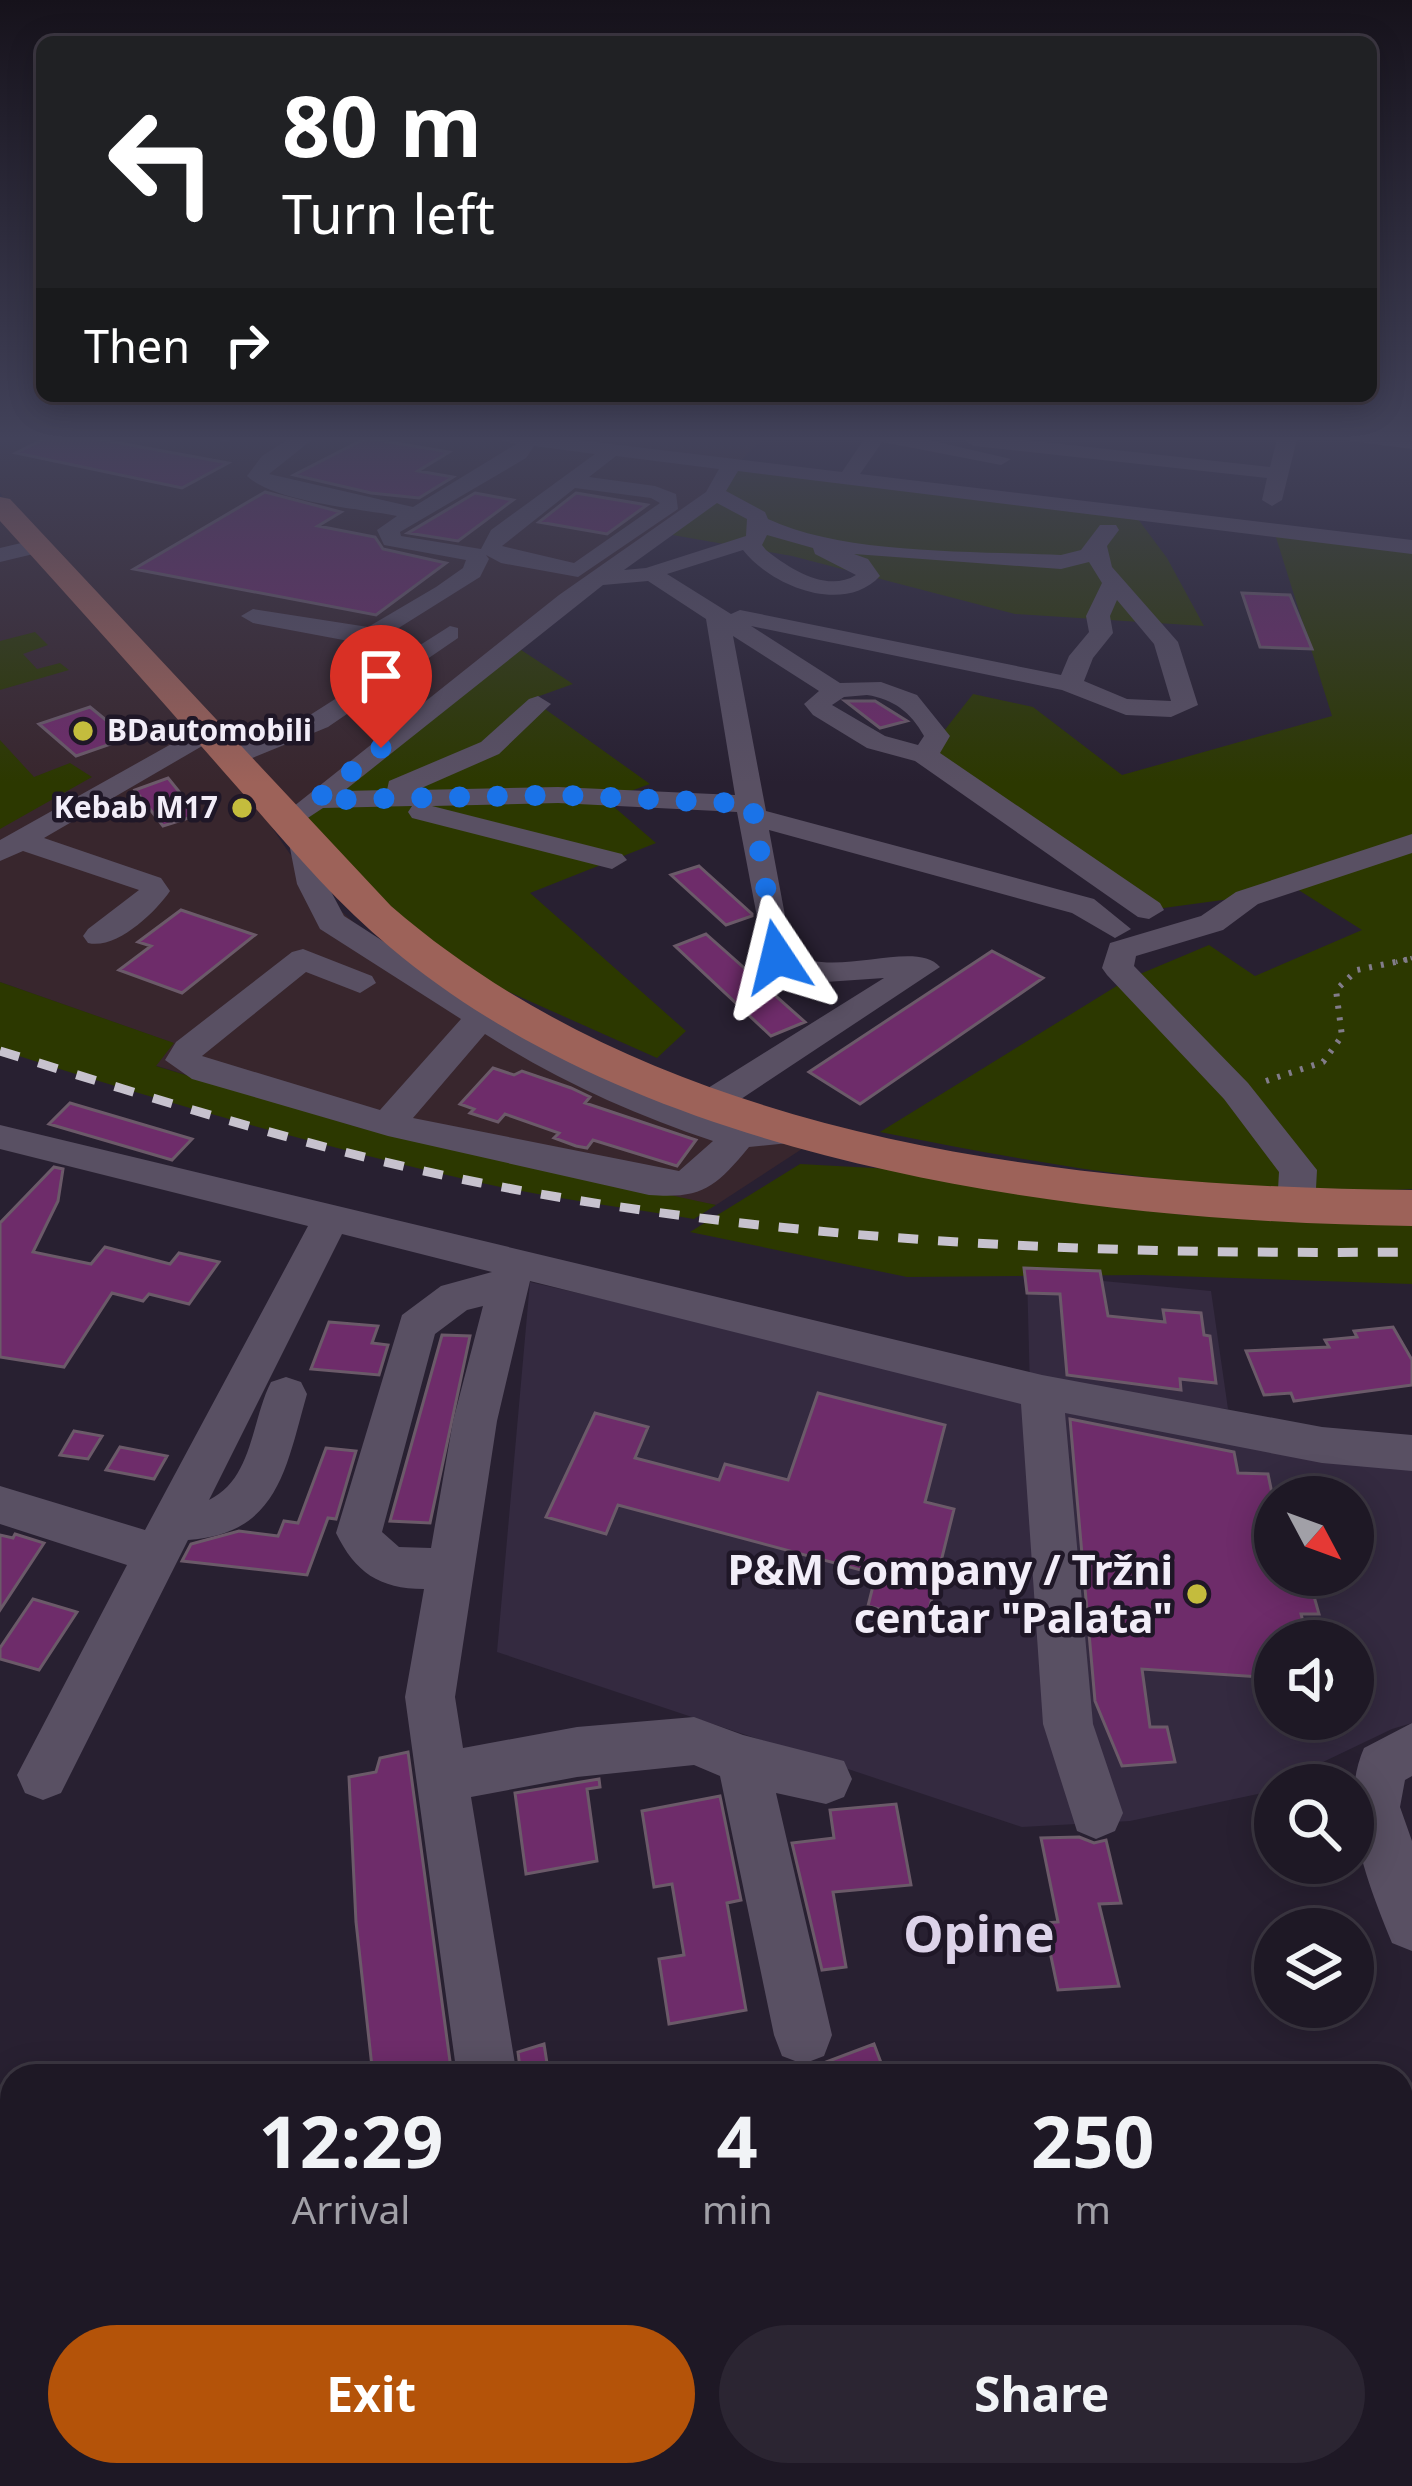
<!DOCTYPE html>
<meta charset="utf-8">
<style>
:root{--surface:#1e1825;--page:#2b2532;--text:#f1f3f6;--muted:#a1a0a7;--line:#3c3742;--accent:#b45309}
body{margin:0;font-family:"Noto Sans",sans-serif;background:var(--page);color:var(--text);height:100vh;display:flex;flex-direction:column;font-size:45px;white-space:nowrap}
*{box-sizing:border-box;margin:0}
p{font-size:39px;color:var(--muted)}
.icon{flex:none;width:66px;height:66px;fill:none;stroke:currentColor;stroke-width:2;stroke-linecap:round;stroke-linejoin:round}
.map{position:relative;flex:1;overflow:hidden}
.drawer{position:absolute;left:0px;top:2064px;width:1413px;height:423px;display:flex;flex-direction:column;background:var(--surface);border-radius:36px 36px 0 0;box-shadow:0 6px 30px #0003,0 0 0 3px var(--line)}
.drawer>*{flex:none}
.hud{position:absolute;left:36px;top:36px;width:1341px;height:366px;border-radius:18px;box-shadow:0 6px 30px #0003,0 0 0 3px var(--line);background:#202124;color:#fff;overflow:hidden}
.needle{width:78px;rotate:131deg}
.tools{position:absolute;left:1254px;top:1476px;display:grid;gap:24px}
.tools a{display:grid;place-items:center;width:120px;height:120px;border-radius:50%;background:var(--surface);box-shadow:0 6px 30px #0003,0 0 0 3px var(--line);font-size:60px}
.pin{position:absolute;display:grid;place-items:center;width:102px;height:102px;color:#fff;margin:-123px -51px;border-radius:50% 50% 50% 0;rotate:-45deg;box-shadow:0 0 12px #0007}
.pin .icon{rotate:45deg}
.me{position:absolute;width:132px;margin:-66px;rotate:350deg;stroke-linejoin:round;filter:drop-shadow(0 0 9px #0008)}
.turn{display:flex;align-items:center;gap:42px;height:252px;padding:0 48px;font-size:54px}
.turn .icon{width:156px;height:156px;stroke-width:2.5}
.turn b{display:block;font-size:84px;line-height:102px}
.then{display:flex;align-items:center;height:114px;padding:0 48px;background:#0003;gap:24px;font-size:45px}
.eta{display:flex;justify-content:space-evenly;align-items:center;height:204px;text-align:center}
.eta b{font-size:72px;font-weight:700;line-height:84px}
.cta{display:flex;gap:24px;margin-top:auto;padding:24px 48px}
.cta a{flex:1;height:138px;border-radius:72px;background:var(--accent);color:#fff;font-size:48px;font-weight:700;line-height:138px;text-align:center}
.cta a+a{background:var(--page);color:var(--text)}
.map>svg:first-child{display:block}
.built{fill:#342a40;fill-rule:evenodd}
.industrial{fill:#38262d}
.green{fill:#2c3800}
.building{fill:#6e2c6a;stroke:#6b5a69;stroke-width:3}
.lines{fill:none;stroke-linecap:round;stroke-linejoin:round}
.path-far1{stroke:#827c8a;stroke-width:4.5;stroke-dasharray:1.5 6;stroke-linecap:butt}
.path{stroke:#827c8a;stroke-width:6;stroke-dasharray:3 9;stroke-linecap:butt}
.minor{fill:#595063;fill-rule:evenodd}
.major{fill:#9d6259;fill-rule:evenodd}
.rail{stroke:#c7c2ce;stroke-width:9;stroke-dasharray:20 20;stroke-linecap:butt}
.route{stroke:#1a73e8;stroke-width:21;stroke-dasharray:0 37.8}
.poi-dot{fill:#c4bc3d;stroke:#1f1727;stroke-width:4.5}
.labels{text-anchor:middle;stroke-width:9;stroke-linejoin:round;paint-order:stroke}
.far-poi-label{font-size:30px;font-weight:bold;fill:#f2edf8;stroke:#1f1727;text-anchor:start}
.near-poi-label{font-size:42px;font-weight:bold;fill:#f2edf8;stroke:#1f1727;text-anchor:end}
.near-quarter-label{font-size:51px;font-weight:bold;fill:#ddd3e9;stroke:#1f1727}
</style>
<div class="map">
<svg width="1412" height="2486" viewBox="0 0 1412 2486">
<rect width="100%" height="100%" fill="#282031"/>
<path class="built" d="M1027,1274L1211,1291L1228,1409L1030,1390Z
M530,1282L1098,1413L1412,1464V1723L1392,1729L1275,1785L1272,1791L1130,1821L1022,1827L497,1652ZM1275,1497H1353V1575H1275ZM1275,1641H1353V1719H1275Z"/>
<path class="industrial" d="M0,435H766L717,484L288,822L214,743L290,854L341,911L395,959L808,1145L716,1205L593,1182L361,1128L154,1065L173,1043L0,982V505L30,535L0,493Z"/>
<path class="green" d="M733,465L1135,515L1167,558L1204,626L1015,614L792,556L661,533L716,494Z
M1274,531L1412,547V1189C1232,1198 1055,1167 880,1132L1128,979L1209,945L1255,976L1362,930L1289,884L1252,896L1149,910L925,755L973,694L1033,707L1122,775L1332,716Z
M35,632L48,645L23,654L37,669L60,663L69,670L0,690V641Z
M512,644L573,684L531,699L650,784L606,800L656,843L530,893L686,1031L657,1058L424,954L288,822Z
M0,740L34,777L70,763L92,777L0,829Z
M0,982L174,1043L156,1066L361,1128L716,1205L694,1219C622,1207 548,1198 477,1182C316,1145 157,1101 0,1050Z
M800,1164L892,1169L1183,1215L1412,1219V1284L1143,1275L907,1277L690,1232Z
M0,2252L12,2263V2475H255L267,2486H0Z"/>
<path class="building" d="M52,435H76L228,463L182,488L16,453Z
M366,438L449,452L418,471L453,477L419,498L371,493L294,475Z
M265,492L341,512L318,526L375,537L383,549L446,563L376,615L134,569Z
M475,493L513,500L458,541L408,533Z
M576,493L647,505L607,534L539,522Z
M1242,593L1290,595L1312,649L1260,647Z
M845,701H875L907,721L880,728Z
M90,707L128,738L76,756L39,724Z
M168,778L198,815L163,826L135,790Z
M699,866L752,914V916L726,925L671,875Z
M181,910L255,935L182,993L119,970L151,946L138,942Z
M706,934L805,1022L771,1036L675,946Z
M992,951L1043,978L860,1104L809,1072Z
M493,1068L514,1075L522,1071L571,1088L590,1097L585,1103L696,1140L677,1166L593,1140L587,1148L576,1146L554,1138L559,1133L505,1114L498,1122L470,1113L474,1109L460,1104Z
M70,1103L192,1139L172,1160L49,1124Z
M54,1167L63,1169L58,1201L33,1252L91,1264L105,1247L170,1264L179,1253L219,1262L189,1304L149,1294L143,1301L112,1293L64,1367L0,1357V1223Z
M1024,1268L1100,1271L1108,1316L1165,1322L1163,1310L1201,1313L1204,1335L1210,1336L1216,1383L1180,1379L1181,1390L1067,1375L1060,1294L1027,1293Z
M329,1322L378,1326L372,1343L388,1345L379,1375L311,1369Z
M1393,1327L1412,1360V1385L1294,1401L1291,1393L1264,1395L1246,1351L1329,1347L1325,1340L1357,1337L1354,1331Z
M442,1335L470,1336L430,1523L390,1521Z
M818,1393L945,1425L925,1502L954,1509L926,1622L868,1606L876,1574L618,1505L606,1534L546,1517L595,1413L648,1427L635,1458L719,1480L725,1464L788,1480Z
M1070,1419L1234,1452L1238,1473L1268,1474L1275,1508V1575H1308L1319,1614H1301L1308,1641H1275V1678L1142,1669L1150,1727H1167L1175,1762L1122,1766L1095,1701Z
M74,1431L102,1436L88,1459L60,1455Z
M120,1447L167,1456L154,1479L106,1470Z
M326,1448L356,1451L336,1519L328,1518L307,1575L182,1561L191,1544L239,1531L278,1536L284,1521L298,1523Z
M15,1534L44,1543L0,1610V1535L13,1538Z
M33,1599L77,1612L39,1670L0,1659V1648Z
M408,1752L452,2076H373L356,1922L349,1777L376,1772L380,1758Z
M599,1779L600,1787L587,1789L597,1861L526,1874L515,1793Z
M720,1796L741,1900L727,1903L746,2010L669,2024L659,1959L684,1955L672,1884L654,1887L642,1811Z
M896,1804L911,1885L833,1892L846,1967L822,1970L792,1843L834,1838L830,1810Z
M1079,1837L1094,1843L1106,1840L1121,1903L1099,1904L1119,1986L1058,1990L1044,1923L1058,1922L1041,1838Z
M544,2044L549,2076H521L518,2052Z
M874,2044L886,2076H795L794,2074Z"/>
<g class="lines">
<path class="path-far1" d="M1396,962L1412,958"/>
<path class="path" d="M1266,1081L1323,1062L1342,1036L1336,990L1357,970L1410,959"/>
<path class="minor" d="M217,435H240L225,443Z
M295,435H318L269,474L413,507L516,444L479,435H537L842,472L867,435H907L1011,459L1001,465L882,442L860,474L1412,540V554L738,471L726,491L765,512L768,519C843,555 977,551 1061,555L1081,550L1100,525H1116L1119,530L1107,546L1112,567L1178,642L1198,705L1171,717L1126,715L1062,690L751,626L840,683L881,682L917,695L950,736L940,753L1160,903L1164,910L1149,919L1138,917L915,761L867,748L813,715L804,704L819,691L733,636L766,811L1094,899L1131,929L1115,938L1072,913L769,830L792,953C834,980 915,938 940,967L726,1109H700L695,1101L700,1093L884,978L811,983L766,964L737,812L558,803L432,806L622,854L627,860L612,869L412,818L408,812L412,806L323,808L288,831L274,822L559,595L706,492L719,469L616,456L589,477L655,486L676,494L678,509L578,577L501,563L486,555L489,559L480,577L381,639L354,642L253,623L241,616L253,609L368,627L436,587L463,568L466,560L384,545L377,530L397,516C357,508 275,502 247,476L262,456ZM534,446L595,454L491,530L481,549L401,536L400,532L526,458ZM575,488L651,498L660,503L574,563L502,546ZM717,503L747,519L746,536L646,568L624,570ZM767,535L813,548L815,554L856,575C827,593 790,569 766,550L762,545ZM743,550C772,587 844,615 880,576L868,559L854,554L1061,569L1089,562L1102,583L1086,616L1089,632L1069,656L1061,675L740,610L731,614L667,574ZM648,581L706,619L735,795L558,787L417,790L499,754L551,704L538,696L529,699L481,742L389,781L387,790L344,791L603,585ZM1117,600L1154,644L1171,701L1127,699L1084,681L1093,658L1113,633L1110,616ZM867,695C893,699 911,712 924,736L918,745L885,736L832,705L844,697Z
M418,435H450L440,441Z
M981,435L1270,467L1278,435H1298L1282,500L1272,506L1262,500L1267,478L974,446L964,440Z
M1340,435L1412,437V449L1350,441Z
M38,539L49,546L46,551L0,562V548Z
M450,626L458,628V638L328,727L240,763L230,765L216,757L220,751L310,715Z
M207,724L216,726L220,732L216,738L44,838L161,878L170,891C155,913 116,950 88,943L83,936L88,929L139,890L23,851L0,861V840Z
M303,829L318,838L327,884L344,916C458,988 603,1096 735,1123C762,1128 791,1115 818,1122L823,1131L818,1140L749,1147C715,1188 702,1199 649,1195L388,1136L192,1079L165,1060L176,1042L292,952L303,949L372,976L376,983L360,993L306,972L202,1056L380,1110L461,1019L320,929L297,884L288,838ZM485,1034C557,1080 632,1114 713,1141L679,1171L413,1118Z
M1412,834V853L1258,904L1223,930L1136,956L1134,966L1248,1083L1317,1170L1315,1207L1309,1216L1296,1220L1283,1216L1277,1207L1279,1172L1224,1099L1107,975L1102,968L1110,943L1201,916L1236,892Z
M0,1125L1042,1375L1322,1427L1412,1435V1471L1322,1463L1065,1413L1093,1724L1123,1813L1115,1831L1096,1839L1077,1831L1043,1724L1021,1404L530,1281L497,1421L455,1697L463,1748L577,1727L694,1717L743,1735L844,1761L852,1779L844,1797L826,1804L776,1793L832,2035L824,2056L803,2064L782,2056L774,2035L720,1776L694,1765L577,1777L471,1797L517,2076H457L405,1697L424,1589C379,1589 355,1572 336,1533L402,1315L441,1286L492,1272L342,1234L209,1500C253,1479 251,1421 271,1382L286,1377L301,1382L307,1394C286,1467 279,1534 188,1540L61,1793L43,1800L25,1793L17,1775L127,1565L0,1524V1486L145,1530L308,1226L0,1149ZM483,1306L453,1421L431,1548L399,1547L382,1532L435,1334L467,1310Z
M1412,1723V1776L1405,1780L1400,1807L1412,1841V1951L1392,1943C1368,1883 1337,1810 1364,1748Z"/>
<path class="major" d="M0,497L10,499L391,906C662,1141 1068,1187 1412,1190V1226C1084,1222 651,1167 391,948C328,896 277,832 223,771C150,687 75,604 0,521Z"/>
<path class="rail" d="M0,1051C159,1100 318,1151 481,1183C789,1243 1100,1255 1412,1252"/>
</g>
<linearGradient id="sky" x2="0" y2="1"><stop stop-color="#16121b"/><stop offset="0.56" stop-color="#42425a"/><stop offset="1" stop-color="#42425a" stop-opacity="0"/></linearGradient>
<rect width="1412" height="783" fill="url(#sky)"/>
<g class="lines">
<path class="route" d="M381,748L316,800L558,795L752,804L777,957"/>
</g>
<g class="poi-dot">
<circle cx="83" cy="731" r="12"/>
<circle cx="242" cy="808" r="12"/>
<circle cx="1197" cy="1594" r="12"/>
</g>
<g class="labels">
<g class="far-poi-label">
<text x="107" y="741">BDautomobili</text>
<text x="218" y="818" text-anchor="end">Kebab M17</text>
</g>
<g class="near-poi-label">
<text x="1173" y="1585">P&amp;M Company / Tržni<tspan x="1173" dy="48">centar "Palata"</tspan></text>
</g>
<g class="near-quarter-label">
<text x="979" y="1952">Opine</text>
</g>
</g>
</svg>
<div class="tools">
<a><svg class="needle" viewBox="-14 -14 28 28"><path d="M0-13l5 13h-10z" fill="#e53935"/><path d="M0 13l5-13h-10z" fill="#a1a0a7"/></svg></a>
<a><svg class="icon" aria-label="sound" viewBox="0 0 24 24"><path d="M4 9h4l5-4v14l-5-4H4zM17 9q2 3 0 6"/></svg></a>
<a><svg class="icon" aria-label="search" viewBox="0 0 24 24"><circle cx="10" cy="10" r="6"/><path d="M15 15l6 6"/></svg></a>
<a><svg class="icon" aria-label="layers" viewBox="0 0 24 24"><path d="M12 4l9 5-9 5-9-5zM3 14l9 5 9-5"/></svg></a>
</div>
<div class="pin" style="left:381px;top:748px;background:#d93025"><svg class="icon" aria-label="arrive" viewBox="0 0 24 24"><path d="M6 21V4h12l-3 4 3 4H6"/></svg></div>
<svg class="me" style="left:777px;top:957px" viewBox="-20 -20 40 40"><path d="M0-17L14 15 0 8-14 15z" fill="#1a73e8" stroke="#fff" stroke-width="4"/></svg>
<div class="hud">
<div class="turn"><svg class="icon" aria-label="left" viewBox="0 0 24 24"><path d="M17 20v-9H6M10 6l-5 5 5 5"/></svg><div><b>80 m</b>Turn left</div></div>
<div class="then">Then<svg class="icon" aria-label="right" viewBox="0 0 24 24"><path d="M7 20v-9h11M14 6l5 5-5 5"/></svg></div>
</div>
<section class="drawer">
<div class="eta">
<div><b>12:29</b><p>Arrival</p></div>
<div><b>4</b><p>min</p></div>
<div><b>250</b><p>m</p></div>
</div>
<div class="cta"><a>Exit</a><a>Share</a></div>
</section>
</div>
